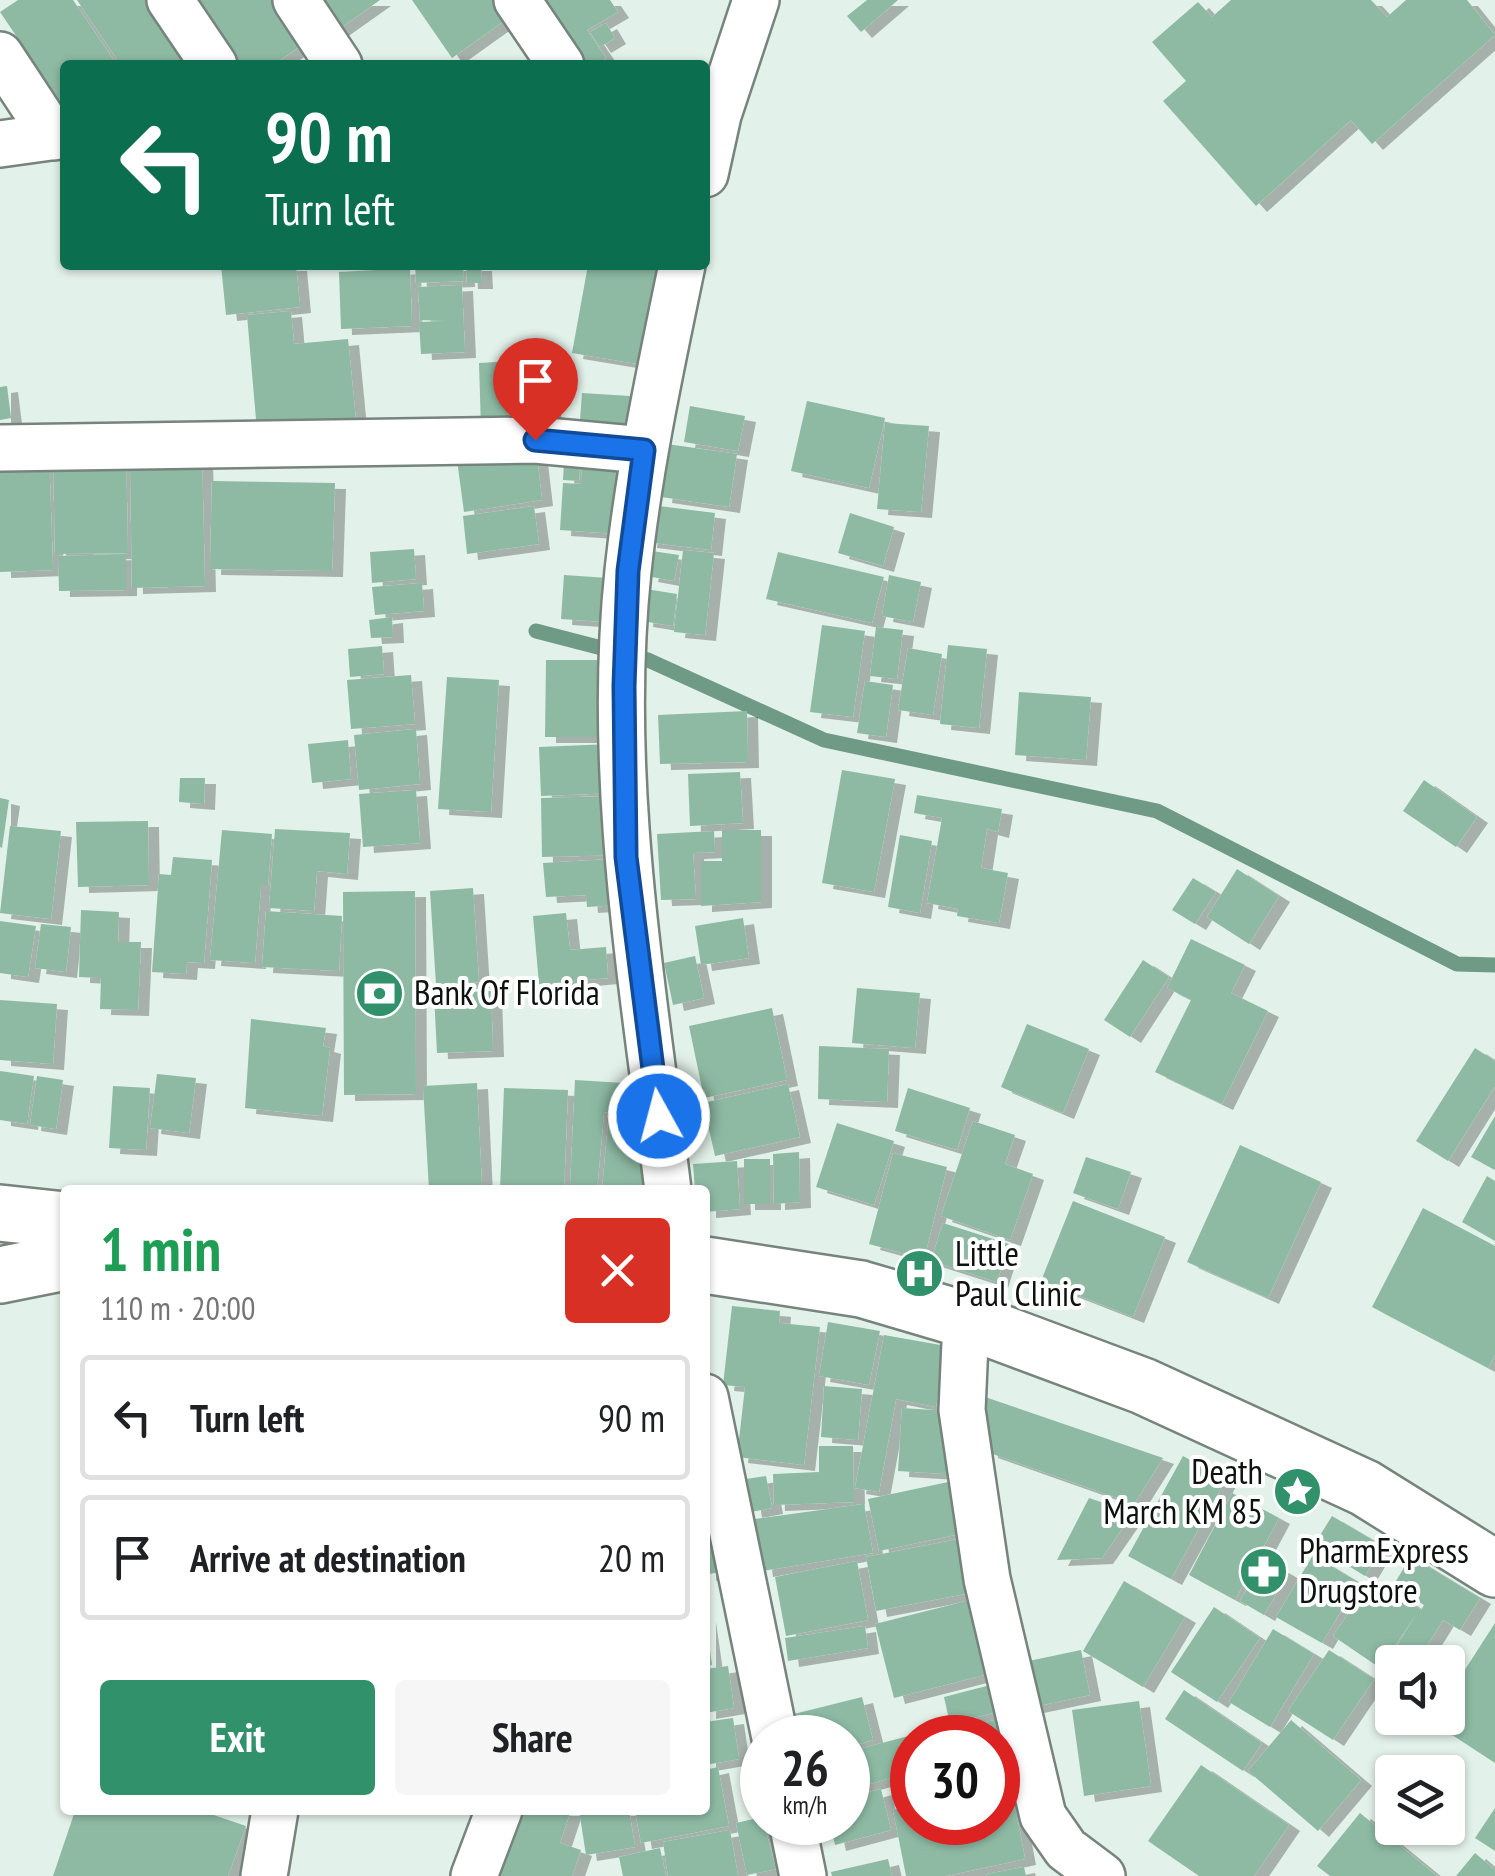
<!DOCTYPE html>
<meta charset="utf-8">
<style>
:root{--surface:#fff;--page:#f6f6f6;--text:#202124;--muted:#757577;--line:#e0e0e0;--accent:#30916b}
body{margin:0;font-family:"PT Sans Narrow",sans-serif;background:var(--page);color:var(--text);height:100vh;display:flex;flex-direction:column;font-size:38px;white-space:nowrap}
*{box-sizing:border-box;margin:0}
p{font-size:32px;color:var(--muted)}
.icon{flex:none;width:55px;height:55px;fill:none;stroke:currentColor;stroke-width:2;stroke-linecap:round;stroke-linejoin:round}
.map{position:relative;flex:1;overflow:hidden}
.details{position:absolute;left:60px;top:1185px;width:650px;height:630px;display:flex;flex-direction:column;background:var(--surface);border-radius:10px;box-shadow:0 2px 8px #0004}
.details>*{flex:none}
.banner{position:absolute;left:60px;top:60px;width:650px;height:210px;border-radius:10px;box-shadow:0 2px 8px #0004;background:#0b6e4f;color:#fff;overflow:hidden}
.tools{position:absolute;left:1375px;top:1645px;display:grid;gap:20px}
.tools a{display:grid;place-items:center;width:90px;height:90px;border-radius:10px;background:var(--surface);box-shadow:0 2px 8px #0004;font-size:50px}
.speed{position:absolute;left:740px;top:1715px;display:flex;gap:20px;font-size:50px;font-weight:700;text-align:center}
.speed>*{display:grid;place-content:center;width:130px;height:130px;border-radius:50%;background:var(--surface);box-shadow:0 2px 8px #0004;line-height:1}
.speed small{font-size:25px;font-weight:400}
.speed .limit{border:15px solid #d22;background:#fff;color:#111}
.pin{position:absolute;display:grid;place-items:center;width:85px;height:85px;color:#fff;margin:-102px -42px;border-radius:50% 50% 50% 0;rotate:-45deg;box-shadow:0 0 10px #0007}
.pin .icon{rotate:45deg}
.me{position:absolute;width:110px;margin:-55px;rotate:353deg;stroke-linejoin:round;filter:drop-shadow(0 0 8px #0008)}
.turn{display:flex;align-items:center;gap:35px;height:210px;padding:0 40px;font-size:45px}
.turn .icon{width:130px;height:130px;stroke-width:2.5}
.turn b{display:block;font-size:70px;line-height:85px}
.round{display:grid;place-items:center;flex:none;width:105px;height:105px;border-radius:10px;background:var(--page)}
.summary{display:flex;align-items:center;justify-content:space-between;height:170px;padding:0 40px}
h1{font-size:60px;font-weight:800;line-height:75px;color:#1e9e55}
.action{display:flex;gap:20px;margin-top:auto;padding:20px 40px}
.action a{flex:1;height:115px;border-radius:10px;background:var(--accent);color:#fff;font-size:40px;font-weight:800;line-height:115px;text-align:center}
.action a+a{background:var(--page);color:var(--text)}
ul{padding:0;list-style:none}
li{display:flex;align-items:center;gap:30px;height:125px;margin:0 20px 15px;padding:0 20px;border:5px solid var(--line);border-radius:10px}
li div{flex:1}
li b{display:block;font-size:38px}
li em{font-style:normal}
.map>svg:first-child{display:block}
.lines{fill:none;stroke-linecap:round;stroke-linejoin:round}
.stream{stroke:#6f9a85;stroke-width:15}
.building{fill:#8ebaa4;filter:url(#shadow)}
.street-casing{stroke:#77847d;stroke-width:50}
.secondary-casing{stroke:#77847d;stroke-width:60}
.street{stroke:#fff;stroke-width:45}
.secondary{stroke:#fff;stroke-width:55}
.route-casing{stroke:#114b97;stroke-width:25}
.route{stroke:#1a73e8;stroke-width:18}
.labels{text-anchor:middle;stroke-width:8;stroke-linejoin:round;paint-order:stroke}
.poi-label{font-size:35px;fill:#0d120f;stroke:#fff;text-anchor:start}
</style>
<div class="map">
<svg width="1495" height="1876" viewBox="0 0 1495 1876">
<defs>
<filter id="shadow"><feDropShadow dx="11" dy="6" stdDeviation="0" flood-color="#0004"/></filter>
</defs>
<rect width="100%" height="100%" fill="#e2f1e9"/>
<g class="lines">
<path class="stream" d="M536,631L648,660L824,740L1157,811L1457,964L1495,965"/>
</g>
<path class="building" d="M18,0H73L117,65H65V108L0,12Z
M77,0H159L204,65H121Z
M187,0H271L302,45L273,65H231Z
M309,0H380L332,34Z
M412,0H495L508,18L452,58Z
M533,0H610L618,12L587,30L606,58L596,65H577Z
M867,0H898L861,32L847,16Z
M1231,0H1371L1387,17L1406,0H1467L1495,35L1372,144L1351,120L1256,206L1163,101L1186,81L1152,42L1198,2L1212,17Z
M606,23L615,38L600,47L590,32Z
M221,265H296L300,307L226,315Z
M415,265H463L464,281L416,283Z
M466,265H481L482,283H467Z
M588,265H667L650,366L572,353Z
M410,268L412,326L341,329L339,272Z
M462,285L465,352L421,354L419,322L446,321L420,320L418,287Z
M291,311L294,344L348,339L356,421L257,431L247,315Z
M547,359L551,423L481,428L479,363Z
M7,386L11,418L0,420V387Z
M582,393L630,396L627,436L579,434Z
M807,401L885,418L869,488L791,471Z
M690,406L745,416L738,451L684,442Z
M885,423L929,426L921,512L877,509Z
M667,444L737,454L729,507L661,497Z
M126,449L128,553L55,554L53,451Z
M536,449L542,500L464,512L457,460Z
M49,453L53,570L0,572V455Z
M202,456L205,586L132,588L130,458Z
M564,462L580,463L579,481L563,480Z
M582,462L624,464L619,534L560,530L563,483L581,484Z
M212,481L335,483L332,571L210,569Z
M651,505L715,513L711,550L646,542Z
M534,506L539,544L467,554L463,516Z
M850,513L894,527L883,566L838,553Z
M414,549L416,579L372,583L370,552Z
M683,550L714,553L705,635L674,632Z
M652,551L679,555L674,581L647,576Z
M778,552L884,577L872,623L766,599Z
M126,554V590L59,591L58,556Z
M564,575L608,578L605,622L561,619Z
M889,575L921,582L913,622L882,616Z
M422,583L424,611L375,615L372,587Z
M646,589L677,594L673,626L642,621Z
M392,617L393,637L371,638L369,620Z
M822,625L865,631L853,717L810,712Z
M876,627L903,630L897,679L870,676Z
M948,645L987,649L979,728L940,724Z
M382,646L384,674L350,677L348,649Z
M908,648L942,654L933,715L898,710Z
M546,660H613L614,737H545Z
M411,675L415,724L351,729L347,680Z
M447,677L499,680L491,812L438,809Z
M865,681L893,685L886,737L857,733Z
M1019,692L1091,697L1086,760L1015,755Z
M747,711L748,762L660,764L658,715Z
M416,729L420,784L359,790L354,735Z
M348,740L351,779L312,783L308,744Z
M611,744L613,793L541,796L539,747Z
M842,770L895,779L874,892L822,883Z
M740,772L743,823L690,826L688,774Z
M180,778H205L204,804L179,802Z
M1424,780L1477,817L1456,847L1403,811Z
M416,790L420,843L363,847L359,794Z
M917,795L1002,809L998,832L987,829L981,868L1008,873L999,923L957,916L958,909L927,903L942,818L914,813Z
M618,796L620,855L542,857L541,798Z
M0,798L9,800L2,848L0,847Z
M148,821L149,885L78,887L76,822Z
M10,826L61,831L51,919L0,913Z
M275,829L350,833L347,874L317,871L314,911L269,908Z
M222,830L272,834L268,885H261L255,963L210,960Z
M722,830H761V902L701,906V861H722Z
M714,831L715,852L693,853L696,899L661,900L657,834Z
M900,835L932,841L920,913L888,907Z
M173,857L212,860L204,963L187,962L186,974L152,972L159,874L171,875Z
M613,859L617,905L587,907L586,895L546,897L543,863Z
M1237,869L1279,896L1249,944L1207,917Z
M1193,878L1216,892L1195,924L1172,910Z
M473,888L479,982L436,985L430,891Z
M415,891L416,1094L344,1095L343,892Z
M81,910L119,912L118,942H141L138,1010L100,1009L101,978L79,977Z
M266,911L342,916L339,971L262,967Z
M566,913L570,950L606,947L608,978L539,984L533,916Z
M743,918L749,958L701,965L695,926Z
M0,921L36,926L28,977L0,973Z
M41,924L71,927L66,972L35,968Z
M1191,939L1245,965L1231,993L1268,1011L1222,1104L1155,1072L1191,1000L1167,988Z
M695,956L704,998L673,1005L664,963Z
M1143,960L1169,977L1130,1037L1104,1020Z
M857,988L920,993L915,1048L852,1043Z
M491,991L493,1051L437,1053L434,994Z
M0,1000L57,1004L53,1064L0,1060Z
M772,1008L787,1080L704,1098L689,1026Z
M251,1019L326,1028L323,1046L330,1048L322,1116L245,1108Z
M1027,1024L1089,1049L1063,1113L1001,1087Z
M819,1046L889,1049L887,1102L818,1099Z
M1475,1048L1495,1061V1086L1448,1161L1416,1141Z
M0,1071L34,1076L27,1124L0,1120Z
M157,1074L196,1078L189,1133L150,1128Z
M37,1076L63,1080L56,1129L30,1125Z
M575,1080L624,1083L621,1114L604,1112L597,1190H570Z
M477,1083L482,1189L429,1190L423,1086Z
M788,1084L800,1137L715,1156L703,1103Z
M113,1086L150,1088L146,1150L109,1148Z
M504,1088L568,1090L564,1190H500Z
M908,1088L970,1108L957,1150L895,1131Z
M1495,1116V1170L1471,1157Z
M973,1121L1015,1135L1005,1164L1033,1174L1010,1240L941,1216Z
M837,1123L894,1141L874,1205L816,1187Z
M608,1124L658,1129L651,1190H602Z
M1240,1145L1321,1182L1268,1298L1187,1262Z
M799,1152L800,1202L774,1204L773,1154Z
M893,1153L947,1167L924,1259L869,1244Z
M1086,1157L1131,1172L1118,1209L1073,1193Z
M744,1159H770V1204H744Z
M737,1161L740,1209L705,1212V1190H695L693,1164Z
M1487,1176L1495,1181V1241L1462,1222Z
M1073,1201L1165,1237L1133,1317L1041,1281Z
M1423,1208L1495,1246V1355L1488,1368L1372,1307Z
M943,1223L1009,1244L997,1282L931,1261Z
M913,1266L930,1270L927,1283L910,1279Z
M732,1306L780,1311L779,1323L820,1327L804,1465L737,1457L745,1387L723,1385Z
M828,1322L880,1331L869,1385L819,1376Z
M884,1335L946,1346L936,1407L896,1399L879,1492L855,1488Z
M824,1386L862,1389L858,1440L821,1437Z
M985,1397L1163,1458L1134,1504L987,1452Z
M902,1408L950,1411L946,1474L898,1471Z
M819,1446H853L854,1502L774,1505L773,1474L819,1472Z
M1183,1456L1226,1479L1171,1579L1128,1556Z
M766,1476L772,1508L751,1512L746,1479Z
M953,1481L964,1533L879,1551L868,1499Z
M1232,1493L1279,1518L1235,1600L1189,1575Z
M1089,1498L1133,1513L1102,1558L1057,1560Z
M864,1504L873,1553L762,1571L755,1519Z
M1332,1516L1383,1546L1365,1576L1314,1545Z
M714,1520L724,1571L705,1575V1521Z
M964,1538L975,1592L876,1611L866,1557Z
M1313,1555L1358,1582L1322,1643L1276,1617Z
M1411,1556L1480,1598L1460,1630L1443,1620L1417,1662H1392V1675L1383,1669L1417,1613L1380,1668L1333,1636L1373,1577L1421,1610L1424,1605L1393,1586Z
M1264,1559L1288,1573L1264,1615L1240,1601Z
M857,1561L868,1620L786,1636L775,1577Z
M1124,1581L1185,1617L1143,1687L1083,1651Z
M970,1600L988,1674L894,1698L875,1624Z
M1214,1607L1260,1638L1217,1702L1171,1672Z
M705,1616L712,1665L705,1666Z
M1495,1623V1763L1440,1727L1448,1718V1696Z
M865,1626L868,1648L788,1661L785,1638Z
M1273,1629L1314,1654L1270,1727L1229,1702Z
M1081,1650L1090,1695L1033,1707L1024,1662Z
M1329,1650L1374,1679L1333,1740L1288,1711Z
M728,1666L734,1708L705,1713V1669Z
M998,1683L1004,1710L950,1724L944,1697Z
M1184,1690L1262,1743L1243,1771L1165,1719Z
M862,1697L873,1740L848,1747V1738H800L794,1714Z
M1139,1701L1151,1786L1084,1796L1072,1710Z
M733,1718L739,1759L705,1765V1722Z
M1003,1718L1017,1775L998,1779V1738H955L954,1730Z
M1291,1720L1361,1780L1318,1831L1248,1771Z
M946,1722L950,1738H929L926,1727Z
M912,1735V1772L848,1790V1752Z
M1201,1765L1289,1825L1254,1876H1199L1148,1841Z
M718,1767L729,1826L641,1843L635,1810H705V1770Z
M1011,1785L1025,1859L946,1876H906L893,1810L912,1805V1822H998V1787Z
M881,1789L891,1830L835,1845L830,1822H848V1798Z
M1495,1808V1851L1475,1838Z
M80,1810H199L246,1826L228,1876H53L74,1814L79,1815Z
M522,1810H571L560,1843L581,1850L572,1876H499Z
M579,1810H629L635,1847L586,1855Z
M1360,1813L1437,1876H1330L1317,1866Z
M762,1817L776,1869L747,1875L736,1823Z
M730,1830L738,1876H668L663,1842Z
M660,1848L666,1876H623L619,1857Z
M1475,1853L1495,1870V1876H1456Z
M888,1859L892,1876H832L831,1872Z
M1024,1867L1026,1876H987V1874Z"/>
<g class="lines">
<defs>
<path id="street" d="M170,0L214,65
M296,0L339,65
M517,0L561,65
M0,55L54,137
M0,144L65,135
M705,174L718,115L756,0
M0,448L535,440L644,450
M668,1190C643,986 606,777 628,571C639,468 661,366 682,265
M966,1320L962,1410L987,1579L1043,1816L1066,1849L1102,1876
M705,1397L775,1738
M792,1822L803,1876
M264,1876L275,1810
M474,1876L499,1810"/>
<path id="secondary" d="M0,1213L65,1220
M705,1265L861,1289L966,1320L1143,1386L1365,1488L1495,1569
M0,1275L65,1262"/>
</defs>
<use href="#street" class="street-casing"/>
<use href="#secondary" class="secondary-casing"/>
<use href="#street" class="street"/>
<use href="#secondary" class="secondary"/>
</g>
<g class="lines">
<defs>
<path id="route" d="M535,440L644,450L628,571L624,686L626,857L659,1116"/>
</defs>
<use href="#route" class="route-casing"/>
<use href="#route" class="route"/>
</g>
<defs>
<symbol id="bank-disc" viewBox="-11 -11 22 22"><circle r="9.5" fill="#30916b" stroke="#fff"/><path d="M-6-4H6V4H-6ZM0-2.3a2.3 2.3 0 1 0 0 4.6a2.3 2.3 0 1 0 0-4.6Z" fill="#fff"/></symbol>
<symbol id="hospital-disc" viewBox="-11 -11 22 22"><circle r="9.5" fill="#30916b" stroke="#fff"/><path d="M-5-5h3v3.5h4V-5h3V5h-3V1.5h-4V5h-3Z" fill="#fff"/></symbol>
<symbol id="sight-disc" viewBox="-11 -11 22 22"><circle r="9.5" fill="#30916b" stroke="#fff"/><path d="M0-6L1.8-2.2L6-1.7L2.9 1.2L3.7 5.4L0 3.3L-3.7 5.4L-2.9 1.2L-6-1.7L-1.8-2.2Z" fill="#fff"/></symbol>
<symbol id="pharmacy-disc" viewBox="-11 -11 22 22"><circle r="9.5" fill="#30916b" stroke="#fff"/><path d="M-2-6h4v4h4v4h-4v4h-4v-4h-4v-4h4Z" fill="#fff"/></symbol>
</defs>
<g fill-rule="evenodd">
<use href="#bank-disc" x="352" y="966" width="55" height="55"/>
<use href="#hospital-disc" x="892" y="1246" width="55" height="55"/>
<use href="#sight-disc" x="1270" y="1464" width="55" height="55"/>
<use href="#pharmacy-disc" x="1236" y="1544" width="55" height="55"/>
</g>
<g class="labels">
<g class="poi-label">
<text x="414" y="1005">Bank Of Florida</text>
<text x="955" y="1266">Little<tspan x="955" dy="40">Paul Clinic</tspan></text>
<text x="1263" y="1484" text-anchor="end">Death<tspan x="1263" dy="40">March KM 85</tspan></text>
<text x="1299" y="1563">PharmExpress<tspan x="1299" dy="40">Drugstore</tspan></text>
</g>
</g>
</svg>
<div class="tools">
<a><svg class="icon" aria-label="sound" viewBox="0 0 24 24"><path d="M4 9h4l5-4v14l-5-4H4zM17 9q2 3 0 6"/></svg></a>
<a><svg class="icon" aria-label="layers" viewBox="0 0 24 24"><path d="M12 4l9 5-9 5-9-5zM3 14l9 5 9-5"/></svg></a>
</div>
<div class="speed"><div>26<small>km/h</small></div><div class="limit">30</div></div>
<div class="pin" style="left:535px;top:440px;background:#d93025"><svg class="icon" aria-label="arrive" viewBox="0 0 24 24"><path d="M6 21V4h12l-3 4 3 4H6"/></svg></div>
<svg class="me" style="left:659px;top:1116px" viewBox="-20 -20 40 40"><circle r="17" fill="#1a73e8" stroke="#fff" stroke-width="3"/><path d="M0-11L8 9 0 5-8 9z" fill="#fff"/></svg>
<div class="banner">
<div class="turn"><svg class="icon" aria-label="left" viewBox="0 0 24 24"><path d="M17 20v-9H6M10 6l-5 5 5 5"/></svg><div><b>90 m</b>Turn left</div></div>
</div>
<section class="details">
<div class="summary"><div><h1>1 min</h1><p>110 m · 20:00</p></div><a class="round" style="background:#d93025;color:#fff"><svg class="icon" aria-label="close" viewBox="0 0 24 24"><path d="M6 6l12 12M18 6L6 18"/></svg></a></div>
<ul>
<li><svg class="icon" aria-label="left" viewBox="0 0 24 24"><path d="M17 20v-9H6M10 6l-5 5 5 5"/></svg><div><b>Turn left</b></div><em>90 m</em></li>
<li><svg class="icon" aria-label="arrive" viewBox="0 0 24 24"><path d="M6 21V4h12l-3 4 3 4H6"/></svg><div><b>Arrive at destination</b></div><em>20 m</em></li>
</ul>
<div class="action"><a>Exit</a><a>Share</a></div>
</section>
</div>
